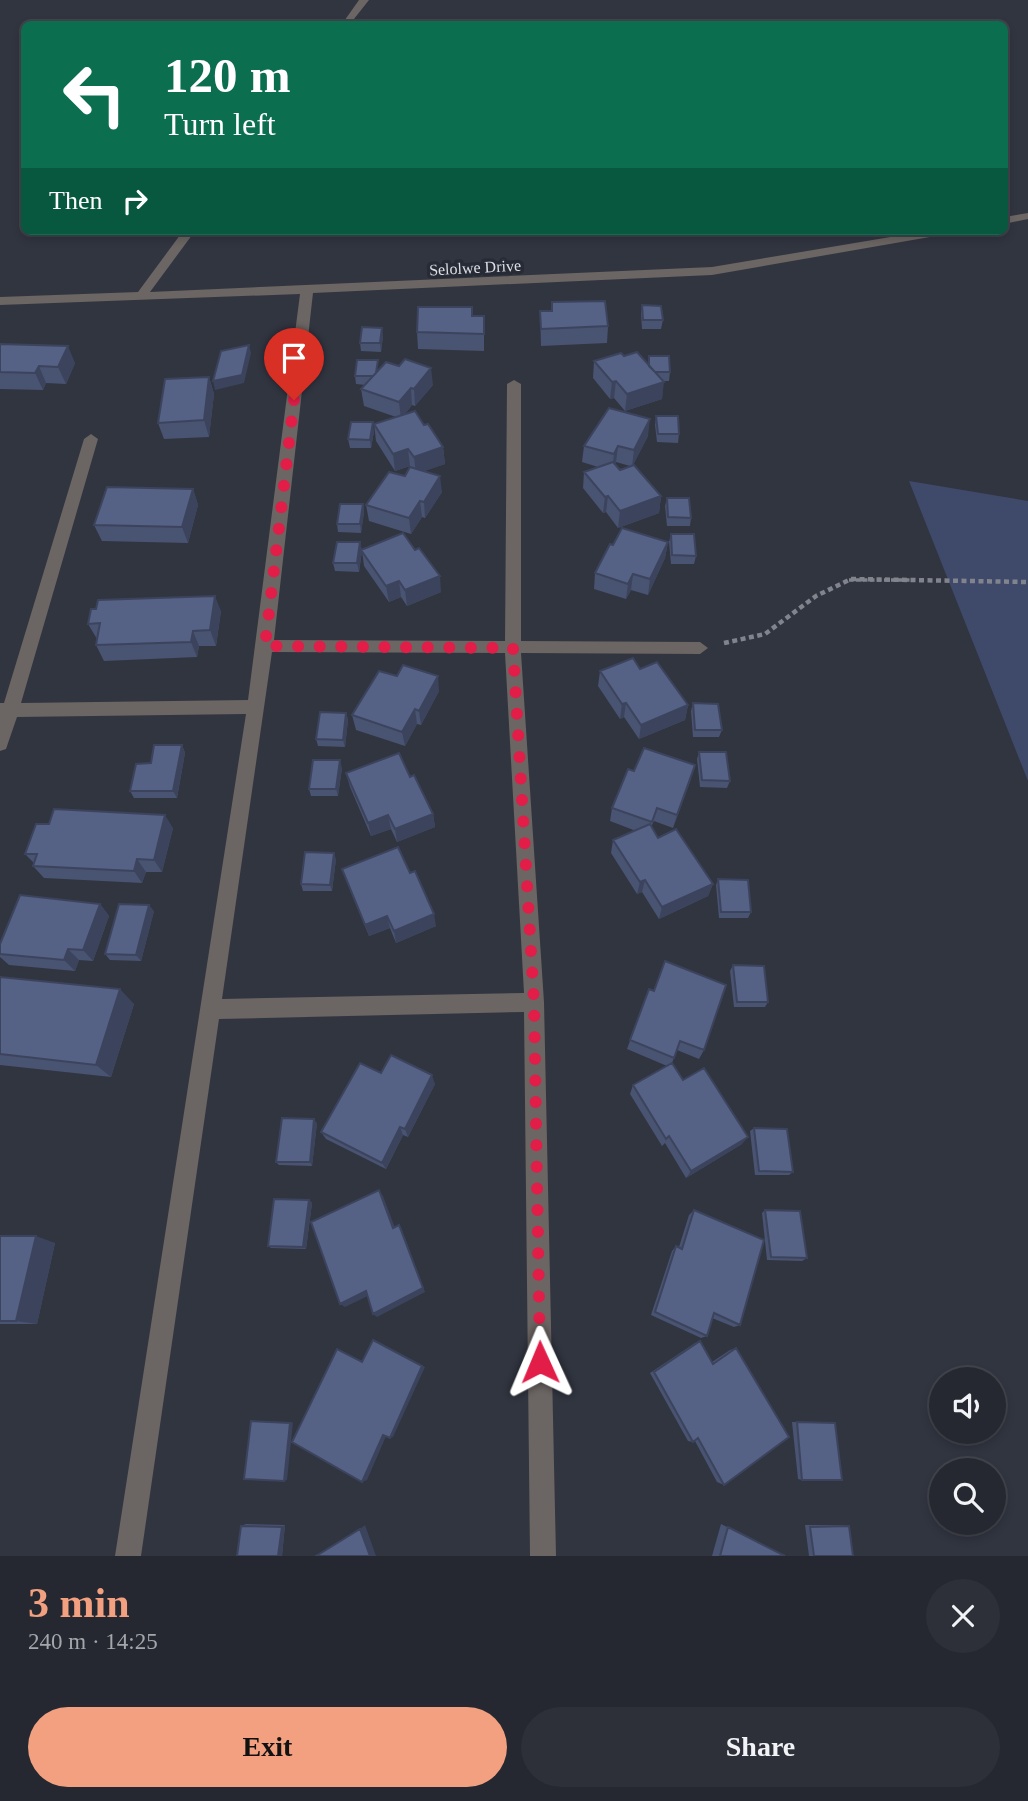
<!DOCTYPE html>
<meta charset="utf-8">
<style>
:root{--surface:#252830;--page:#2d3038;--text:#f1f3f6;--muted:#a3a6ab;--line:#42444c;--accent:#f3a081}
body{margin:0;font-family:"Times New Roman",serif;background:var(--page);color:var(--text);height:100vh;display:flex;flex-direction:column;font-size:26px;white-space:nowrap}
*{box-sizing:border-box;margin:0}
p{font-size:23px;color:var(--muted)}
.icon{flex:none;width:38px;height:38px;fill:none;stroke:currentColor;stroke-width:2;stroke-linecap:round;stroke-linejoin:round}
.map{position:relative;height:1556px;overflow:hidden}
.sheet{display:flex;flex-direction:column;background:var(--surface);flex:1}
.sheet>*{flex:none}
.hud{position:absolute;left:21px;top:21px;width:987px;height:214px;border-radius:10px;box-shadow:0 4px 10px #0003,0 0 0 2px var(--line);background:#0b6e4f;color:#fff;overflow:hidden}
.fabs{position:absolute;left:929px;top:1367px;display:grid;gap:14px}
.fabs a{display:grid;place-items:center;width:77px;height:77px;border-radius:50%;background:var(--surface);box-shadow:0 4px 10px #0003,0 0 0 2px var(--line);font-size:35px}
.pin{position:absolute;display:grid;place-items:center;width:60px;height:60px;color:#fff;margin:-72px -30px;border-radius:50% 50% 50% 0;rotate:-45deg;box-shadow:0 0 7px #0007}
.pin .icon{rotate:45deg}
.me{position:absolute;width:77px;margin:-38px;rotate:359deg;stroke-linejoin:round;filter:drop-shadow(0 0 5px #0008)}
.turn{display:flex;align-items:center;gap:24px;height:147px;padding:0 28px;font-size:32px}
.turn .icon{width:91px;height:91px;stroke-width:2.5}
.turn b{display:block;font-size:49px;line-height:60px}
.then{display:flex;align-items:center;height:66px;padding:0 28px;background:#0003;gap:14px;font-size:26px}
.round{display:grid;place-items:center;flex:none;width:74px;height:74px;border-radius:37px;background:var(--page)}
.overview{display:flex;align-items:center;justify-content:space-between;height:119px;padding:0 28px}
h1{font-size:42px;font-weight:700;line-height:52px;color:var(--accent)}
.button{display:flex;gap:14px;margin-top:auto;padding:14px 28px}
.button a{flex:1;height:80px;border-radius:42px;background:var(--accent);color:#111;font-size:28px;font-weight:700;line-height:80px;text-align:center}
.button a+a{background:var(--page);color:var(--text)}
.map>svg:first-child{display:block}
.green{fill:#3f496a}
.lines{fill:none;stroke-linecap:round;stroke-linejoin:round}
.path-far1{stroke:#81848d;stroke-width:3.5;stroke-dasharray:4.5 2.5;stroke-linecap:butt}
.path{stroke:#81848d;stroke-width:4.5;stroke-dasharray:5 3.5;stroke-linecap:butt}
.minor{fill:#6b6563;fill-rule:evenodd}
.wall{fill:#495372;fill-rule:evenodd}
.shaded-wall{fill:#3c445d}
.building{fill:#556185;stroke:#3c445d;stroke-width:2}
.route{stroke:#e11d48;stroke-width:12;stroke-dasharray:0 21.6}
.labels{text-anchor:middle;stroke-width:7;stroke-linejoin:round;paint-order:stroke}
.far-street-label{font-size:16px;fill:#dcdee5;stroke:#272b35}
</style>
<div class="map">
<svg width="1028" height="1556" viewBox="0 0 1028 1556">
<rect width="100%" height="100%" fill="#313540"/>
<path class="green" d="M909,481L1028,501V781Z"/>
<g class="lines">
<path class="path-far1" d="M849,580H911"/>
<path class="path" d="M724,643L765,634L816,596L851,579L1028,582"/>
<path class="minor" d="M359,0H369L350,24H342Z
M1028,213V219L1004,224V217Z
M183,231H195L150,292L712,267L926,231H953L947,234L712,275L313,293L274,640L505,641L507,384L514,380L521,384V641L700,642L708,648L700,654L521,653L544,1002L556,1556H530L524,1012L219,1019L141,1556H115L246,714L17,717L6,749L0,751V703H4L84,439L91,434L98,439L21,703L248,700L300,294L0,305V297L138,292ZM272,652L505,653L524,993L222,999Z"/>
</g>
<path class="wall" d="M552,302L608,326L607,343L541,346L540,311H551Z
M642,305L663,320L661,329H642L641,314Z
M473,316H484V351L418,349L417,332Z
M383,336L381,352L361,351L360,343Z
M0,344L75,363L66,384L46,383L43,390L0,389Z
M624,356L648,364L649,356L670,372L669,381H663L662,399L625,411L614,398L610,399L593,378L594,361Z
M379,370L433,385L415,406L412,405L405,414L424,425L443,447L445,464L424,471L442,492L425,518L422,517L411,534L369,521L366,505L405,476L412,468L410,466L395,471L376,441L374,424L396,417L364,406L361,389L366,385L356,384L355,376Z
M209,377L214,394L209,437L164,439L158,423Z
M656,416L679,434L678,443L657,442L655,425Z
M374,431L371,448H350L348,439Z
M648,436L633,465L661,496L659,513L618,528L606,512L603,513L583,488L584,472L598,467L582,462L584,446ZM616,462L630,466L620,470L615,465Z
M193,489L198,505L188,543L102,541L94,525Z
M667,498L691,518L690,526H667L665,506Z
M363,504L364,512L361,533L338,532L337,524Z
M671,534L696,556L694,564H671L669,542Z
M668,542L665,558L648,595L631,590L626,599L594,589L595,573L613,545Z
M362,549L441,592L407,606L401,597L389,602L364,566L362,551L359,572L335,571L333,563Z
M221,611L216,646H199L197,657L104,661L96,645L97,639L88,624Z
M640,669L688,705L685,720L639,739L624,717L620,719L598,686L600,671Z
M397,676L439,691L421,725L417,724L405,746L356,730L352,715Z
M693,703L722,730L719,737H693L691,711Z
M346,713L348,720L345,747L318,746L316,739Z
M182,745L185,753L177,798H134L130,791L151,763Z
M699,752L730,781L727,788L700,787L697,759Z
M342,768L338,796H311L309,789Z
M634,771L691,779L673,828L654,821L651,827L658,838L713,884L708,896L659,919L642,892L637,894L611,853L613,840L636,831L610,821L612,808Z
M346,773L410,777L433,814L435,827L397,842L391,829L371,836L350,787Z
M173,828L162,872H146L142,883L44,878L33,866L34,863L25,854Z
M336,859L332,891H303L301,884Z
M342,869L436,926L396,943L390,928L369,936Z
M718,879L751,912L748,918H719L716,885Z
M100,904L109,916L93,961L79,960L75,971L9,965L0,957V944Z
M154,911L141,961L110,960L105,954Z
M733,965L768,1002L765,1007H734L730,971Z
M0,977L134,1004L111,1077L0,1065Z
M649,989L704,1050L699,1059L677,1050L672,1063L683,1080L742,1144L686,1178L665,1143L662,1146L630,1094L633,1085L667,1066L627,1049Z
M381,1073L435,1084L408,1137L403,1135L386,1169L326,1139L321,1132Z
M317,1123L312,1166L279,1165L276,1162Z
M754,1128L793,1172L789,1175H755L750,1131Z
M309,1200L312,1203L306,1249L271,1248L268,1246Z
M694,1210L740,1325L734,1327L712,1318L707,1336L701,1338L651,1315L672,1251L676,1246L679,1247L689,1215Z
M765,1210L807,1258L802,1261L767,1260L762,1213Z
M0,1236L55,1243L37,1324H0Z
M700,1341L712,1362L730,1350L736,1348L724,1485L717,1482L695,1441L693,1442L688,1441L650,1373L695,1343Z
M792,1422L835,1423L802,1480L798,1479Z
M246,1524L285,1525L282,1556L241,1526Z
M721,1524L785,1556H712Z
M805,1525H843L849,1526L853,1556H809Z"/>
<path class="shaded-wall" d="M382,328L383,336L381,352L380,343Z
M249,345L251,353L244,383L215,390L213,381Z
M68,346L75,363L66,384L58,367Z
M39,366L46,383L43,390L35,373Z
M431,368L433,385L415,406L414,389Z
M209,377L214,394L209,437L204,420Z
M616,381L614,398L610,399L612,382Z
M664,382L662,399L625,411L627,394Z
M411,388L412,405L401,419L399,402Z
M650,419L648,436L632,467L634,450Z
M373,422L374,431L371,448L370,440Z
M618,446L616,462L612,471L614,454Z
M443,447L445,464L416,474L414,457Z
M408,449L410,466L395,471L393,454Z
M440,476L442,492L425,518L424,502Z
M193,489L198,505L188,543L182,527Z
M608,496L606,512L603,513L605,497Z
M661,496L659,513L618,528L620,511Z
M420,501L422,517L411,534L409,518Z
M363,504L364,512L361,533L360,524Z
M360,542L362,550L359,572L357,563Z
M668,542L665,558L648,595L650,579Z
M633,574L631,590L626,599L628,584Z
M440,576L441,592L407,606L405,590Z
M399,581L401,597L389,602L386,586Z
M215,596L221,611L216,646L210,630Z
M193,631L199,646L197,657L191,642Z
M438,676L439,691L421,725L419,711Z
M626,703L624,717L620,719L622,704Z
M688,705L685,720L639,739L641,725Z
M415,709L417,724L405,746L402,732Z
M346,713L348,720L345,747L343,740Z
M182,745L185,753L177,798L173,791Z
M340,760L342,768L338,796L336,789Z
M695,765L691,779L673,828L677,815Z
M433,814L435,827L397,842L395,829Z
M165,815L173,828L162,872L154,860Z
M388,815L391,829L371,836L368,823Z
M334,853L336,859L332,891L330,885Z
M137,859L146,872L142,883L134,871Z
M645,880L642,892L637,894L640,882Z
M713,884L708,896L659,919L662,907Z
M100,904L109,916L93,961L83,950Z
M149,905L154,911L141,961L136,955Z
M434,914L436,926L396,943L394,931Z
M387,916L390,928L369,936L365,925Z
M68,949L79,960L75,971L64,960Z
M120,989L134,1004L111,1077L96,1065Z
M432,1075L435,1084L408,1137L405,1129Z
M314,1119L317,1123L312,1166L310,1162Z
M400,1127L403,1135L386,1169L382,1163Z
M748,1137L742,1144L686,1178L691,1171Z
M379,1190L383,1196L397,1233L393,1228Z
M309,1200L312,1203L306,1249L303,1247Z
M399,1225L402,1230L425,1292L377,1317L373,1314Z
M36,1236L55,1243L37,1324L16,1321Z
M366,1291L370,1295L345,1307L340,1304Z
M373,1340L425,1367L393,1437L390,1438Z
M293,1422L287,1480L284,1481L290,1423Z
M387,1434L367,1480L362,1482L383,1435Z
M285,1525L282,1556H278L282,1527Z
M365,1525L376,1556H370L360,1529Z"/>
<path class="building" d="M605,301L608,326L541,329L540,311H552V302Z
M642,305L661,306L663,320H643Z
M418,307H472V316H484V334L417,332Z
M362,327L382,328L380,343H360Z
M0,344L68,346L58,367L39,366L35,373L0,372Z
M249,345L242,375L213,381L221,351Z
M637,352L664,382L627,394L616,381L612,382L594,361L621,353L624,356Z
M649,356H669L670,372H655L649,366Z
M405,359L431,368L414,389L411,388L399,402L361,389L386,362L399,366Z
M357,360H378L376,373L373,376H355Z
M209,377L204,420L158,423L165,379Z
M609,408L650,419L634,450L618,446L614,454L584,446Z
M415,411L424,425L428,424L443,447L414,457L408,449L393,454L374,424Z
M656,416H678L679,434H658Z
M351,422H373L370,440L348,439Z
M613,462L620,470L634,465L661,496L620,511L608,496L605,497L584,472Z
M410,467L440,476L424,502L420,501L409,518L366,505L389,472L405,476Z
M107,487L193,489L182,527L94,525Z
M667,498H689L691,518L668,517Z
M340,504H363L360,524H337Z
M622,528L668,542L650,579L633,574L628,584L595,573L610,544L613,545Z
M403,533L415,550L419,548L440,576L405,590L399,581L386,586L361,550Z
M671,534H694L696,556L672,555Z
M337,542H360L357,563H333Z
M215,596L210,630L193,631L191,642L96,645L100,623L88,624L91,609H96L98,600Z
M633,658L640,669L657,662L688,705L641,725L626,703L622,704L600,671Z
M403,665L438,676L419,711L415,709L402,732L352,715L379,671L397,676Z
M693,703L718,704L722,730H695Z
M320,712L346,713L343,740L316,739Z
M154,745H182L173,791H130L136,764L151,763Z
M644,748L695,765L677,815L657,808L652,822L612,808L628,769L634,771Z
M699,752H726L730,781L702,780Z
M399,753L410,777L414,775L433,814L395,829L388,815L368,823L346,773Z
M313,760H340L336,789H309Z
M54,809L165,815L154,860L137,859L134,871L33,866L37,854H25L36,824H49Z
M650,824L658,838L676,829L713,884L662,907L645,880L640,882L613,840Z
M398,847L410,873L415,871L434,914L394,931L387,916L365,925L342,869Z
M305,852L334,853L330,885L301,884Z
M718,879L748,880L751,912H721Z
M20,895L100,904L83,950L68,949L64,960L0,954V944Z
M119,904L149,905L136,955L105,954Z
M665,961L726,985L704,1050L680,1041L674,1058L630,1040L649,989L654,991Z
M733,965L764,966L768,1002H737Z
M0,977L120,989L96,1065L0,1054Z
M391,1055L432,1075L405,1129L400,1127L382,1163L321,1132L360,1063L381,1073Z
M672,1063L683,1080L704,1068L748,1137L691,1171L669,1136L666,1139L633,1085Z
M282,1118L314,1119L310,1162H276Z
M754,1128L787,1129L793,1172L759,1171Z
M379,1190L393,1228L399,1225L423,1288L373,1314L366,1291L340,1304L311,1222Z
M274,1199L309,1200L303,1247L268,1246Z
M694,1210L764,1240L740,1325L714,1313L707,1336L655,1312L676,1246L682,1249Z
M765,1210L800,1211L807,1258L771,1257Z
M0,1236H36L16,1321H0Z
M373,1340L422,1366L390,1438L383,1435L362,1482L292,1442L337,1349L362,1362Z
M700,1341L713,1364L736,1348L789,1437L724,1485L698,1438L693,1442L654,1372Z
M251,1421L290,1423L284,1481L244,1479Z
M797,1422L835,1423L842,1480H802Z
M241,1526L282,1527L278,1556H237Z
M849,1526L853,1556H814L810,1527Z
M728,1527L785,1556H720Z
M360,1529L370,1556H316Z"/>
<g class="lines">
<path class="route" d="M294,400L265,646L513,648L534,1002L540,1362"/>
</g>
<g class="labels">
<g class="far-street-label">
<text transform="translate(475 267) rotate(-3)" y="6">Selolwe Drive</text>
</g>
</g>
</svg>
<div class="fabs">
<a><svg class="icon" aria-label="sound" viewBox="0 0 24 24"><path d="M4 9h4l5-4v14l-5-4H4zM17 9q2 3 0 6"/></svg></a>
<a><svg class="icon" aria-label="search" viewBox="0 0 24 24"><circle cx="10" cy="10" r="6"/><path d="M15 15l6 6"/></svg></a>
</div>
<div class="pin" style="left:294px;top:400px;background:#d93025"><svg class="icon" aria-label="arrive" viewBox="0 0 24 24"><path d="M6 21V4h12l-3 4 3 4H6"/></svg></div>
<svg class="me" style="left:540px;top:1362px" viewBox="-20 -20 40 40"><path d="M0-17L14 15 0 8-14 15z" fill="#e11d48" stroke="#fff" stroke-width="4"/></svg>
<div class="hud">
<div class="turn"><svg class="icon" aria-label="left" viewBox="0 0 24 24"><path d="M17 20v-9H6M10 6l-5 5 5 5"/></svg><div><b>120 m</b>Turn left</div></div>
<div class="then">Then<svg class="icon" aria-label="right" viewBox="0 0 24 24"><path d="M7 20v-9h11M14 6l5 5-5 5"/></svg></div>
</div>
</div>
<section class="sheet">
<div class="overview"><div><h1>3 min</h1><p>240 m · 14:25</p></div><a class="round"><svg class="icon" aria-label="close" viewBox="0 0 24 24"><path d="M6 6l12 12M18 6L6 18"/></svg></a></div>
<div class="button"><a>Exit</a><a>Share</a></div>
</section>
